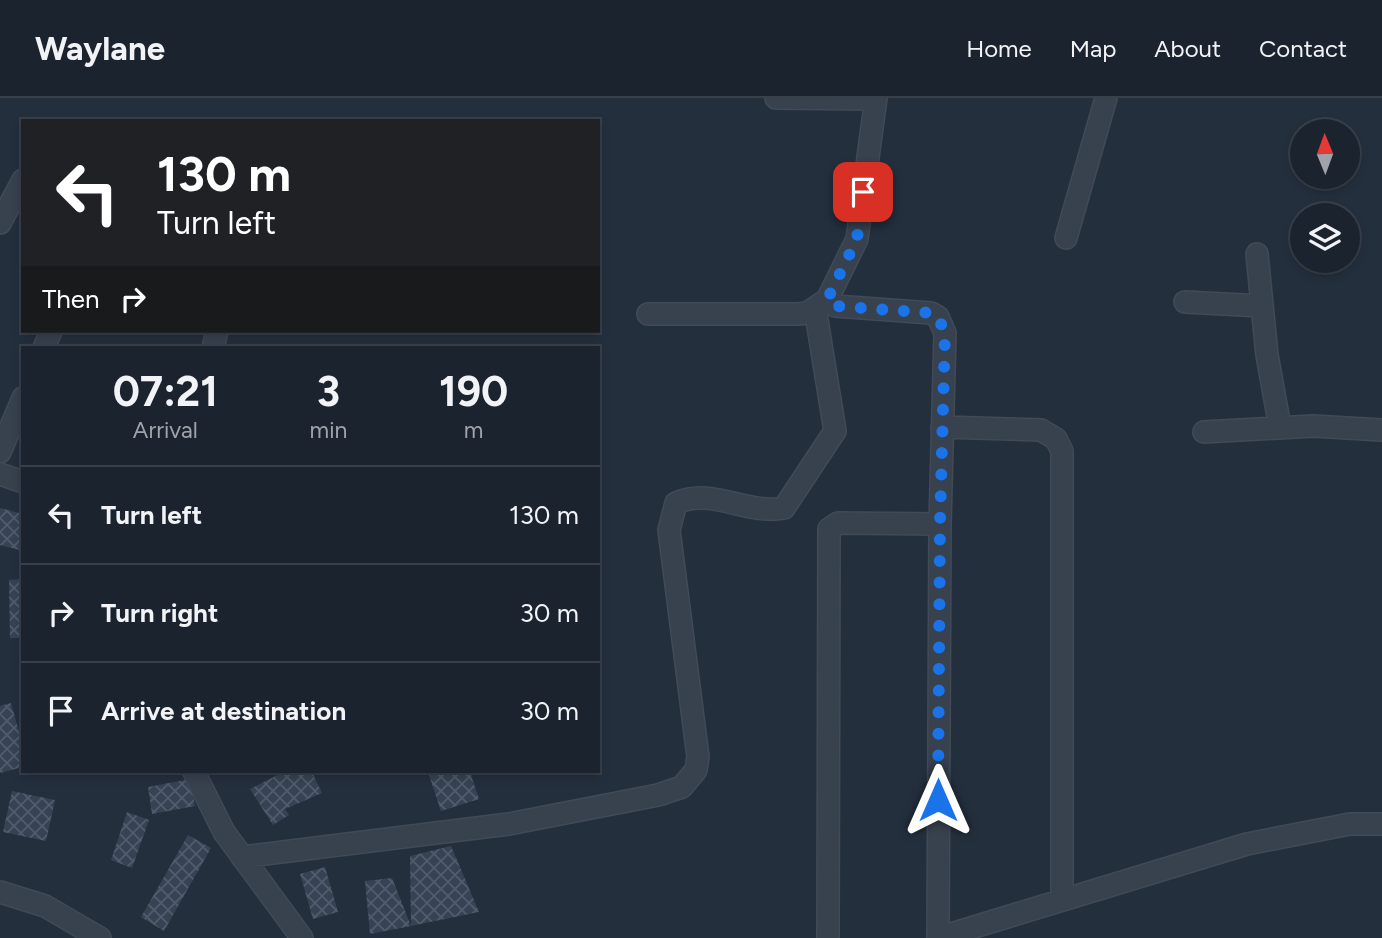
<!DOCTYPE html>
<style>
:root{--surface:#1b232e;--page:#282f3a;--text:#f1f3f6;--muted:#a0a4aa;--line:#39404a}
body{margin:0;font-family:Figtree,sans-serif;background:var(--page);color:var(--text);height:100vh;display:flex;flex-direction:column;font-size:26px;white-space:nowrap}
*{box-sizing:border-box;margin:0}
p{font-size:23px;color:var(--muted)}
.icon{flex:none;width:38px;height:38px;fill:none;stroke:currentColor;stroke-width:2;stroke-linecap:round;stroke-linejoin:round}
.map{position:relative;flex:1;overflow:hidden}
.drawer{position:absolute;left:21px;top:248px;width:579px;height:427px;display:flex;flex-direction:column;background:var(--surface);border-radius:0px;box-shadow:0 4px 10px #0003,0 0 0 2px var(--line)}
.drawer>*{flex:none}
.hud{position:absolute;left:21px;top:21px;width:579px;height:214px;border-radius:0px;box-shadow:0 4px 10px #0003,0 0 0 2px var(--line);background:#202124;color:#fff;overflow:hidden}
.needle{width:46px;rotate:359deg}
.fabs{position:absolute;left:1290px;top:21px;display:grid;gap:14px}
.fabs a{display:grid;place-items:center;width:70px;height:70px;border-radius:50%;background:var(--surface);box-shadow:0 4px 10px #0003,0 0 0 2px var(--line);font-size:35px}
.pin{position:absolute;display:grid;place-items:center;width:60px;height:60px;color:#fff;margin:-30px;border-radius:14px;box-shadow:0 4px 10px #0006}
.me{position:absolute;width:77px;margin:-38px;rotate:0deg;stroke-linejoin:round;filter:drop-shadow(0 0 5px #0008)}
.turn{display:flex;align-items:center;gap:24px;height:147px;padding:0 21px;font-size:32px}
.turn .icon{width:91px;height:91px;stroke-width:2.5}
.turn b{display:block;font-size:49px;line-height:60px}
.then{display:flex;align-items:center;height:66px;padding:0 21px;background:#0003;gap:14px;font-size:26px}
.eta{display:flex;justify-content:space-evenly;align-items:center;height:119px;text-align:center}
.eta b{font-size:42px;font-weight:700;line-height:49px}
ul{padding:0;list-style:none}
li{display:flex;align-items:center;gap:21px;height:98px;padding:0 21px;border-top:2px solid var(--line)}
li div{flex:1}
li b{display:block;font-size:26px}
li em{font-style:normal}
header{display:flex;align-items:center;gap:42px;box-sizing:border-box;height:98px;padding:0 35px;background:var(--surface);border-bottom:2px solid var(--line)}
header strong{font-size:33px}
nav{display:flex;gap:38px;margin-inline-start:auto;font-size:24px}
.map>svg:first-child{display:block}
.building{fill:url(#building-cross-hatch)}
.lines{fill:none;stroke-linecap:round;stroke-linejoin:round}
.minor-casing{stroke:#414a57;stroke-width:24}
.minor{stroke:#38414e;stroke-width:21}
.route{stroke:#1a73e8;stroke-width:12;stroke-dasharray:0 21.6}
</style>
<header>
<strong>Waylane</strong>
<nav><a>Home</a><a>Map</a><a>About</a><a>Contact</a></nav>
</header>
<div class="map">
<svg width="1382" height="840" viewBox="0 0 1382 840">
<defs>
<pattern id="building-cross-hatch" width="8" height="8" patternUnits="userSpaceOnUse" patternTransform="scale(1.75)"><rect width="8" height="8" fill="#364354"/><path d="M0 0l8 8M0 8l8-8" fill="none" stroke="#515c6b"/></pattern>
</defs>
<rect width="100%" height="100%" fill="#242f3e"/>
<path class="building" d="M0,410L23,416V453L0,447Z
M23,481V540H10L9,482Z
M11,605L23,648V669L0,675V608Z
M283,674H312L322,695L285,711L289,717L273,727L250,691Z
M428,674H470L479,701L441,713Z
M190,681L195,708L152,716L148,689Z
M12,693L55,702L46,743L3,734Z
M127,714L149,722L132,770L111,762Z
M188,737L211,750L164,833L141,819Z
M451,748L479,814L411,828L370,836L365,783L392,780L411,828L410,758Z
M325,769L338,814L313,821L300,776Z"/>
<g class="lines">
<defs>
<path id="minor" d="M776,0L875,1
M876,0L857,141L827,202L835,208L931,215L938,219L945,235L940,426L938,840
M0,125L23,82
M1066,140L1106,0
M1257,156L1267,257L1280,329
M1185,204L1262,208
M648,216H798L807,215L825,203
M44,250L51,233
M213,250L217,233
M942,329L1041,332L1056,341L1062,353V802
M1204,334L1313,328L1382,332
M0,354L23,300
M0,376L23,384
M194,674L224,734L302,840
M242,759L509,726L658,697L682,689L696,672L698,659L669,432L676,405C712,389 746,417 784,410L835,333L815,210
M0,794L45,808L100,840
M828,840L829,431L838,425L940,426
M938,840L1247,746L1350,726H1382"/>
</defs>
<use href="#minor" class="minor-casing"/>
<use href="#minor" class="minor"/>
</g>
<g class="lines">
<path class="route" d="M863,94L857,141L827,202L835,208L931,215L938,219L945,235L940,426L938,702"/>
</g>
</svg>
<div class="fabs">
<a><svg class="needle" viewBox="-14 -14 28 28"><path d="M0-13l5 13h-10z" fill="#e53935"/><path d="M0 13l5-13h-10z" fill="#a0a4aa"/></svg></a>
<a><svg class="icon" aria-label="layers" viewBox="0 0 24 24"><path d="M12 4l9 5-9 5-9-5zM3 14l9 5 9-5"/></svg></a>
</div>
<div class="pin" style="left:863px;top:94px;background:#d93025"><svg class="icon" aria-label="arrive" viewBox="0 0 24 24"><path d="M6 21V4h12l-3 4 3 4H6"/></svg></div>
<svg class="me" style="left:938px;top:702px" viewBox="-20 -20 40 40"><path d="M0-17L14 15 0 8-14 15z" fill="#1a73e8" stroke="#fff" stroke-width="4"/></svg>
<div class="hud">
<div class="turn"><svg class="icon" aria-label="left" viewBox="0 0 24 24"><path d="M17 20v-9H6M10 6l-5 5 5 5"/></svg><div><b>130 m</b>Turn left</div></div>
<div class="then">Then<svg class="icon" aria-label="right" viewBox="0 0 24 24"><path d="M7 20v-9h11M14 6l5 5-5 5"/></svg></div>
</div>
<section class="drawer">
<div class="eta">
<div><b>07:21</b><p>Arrival</p></div>
<div><b>3</b><p>min</p></div>
<div><b>190</b><p>m</p></div>
</div>
<ul>
<li><svg class="icon" aria-label="left" viewBox="0 0 24 24"><path d="M17 20v-9H6M10 6l-5 5 5 5"/></svg><div><b>Turn left</b></div><em>130 m</em></li>
<li><svg class="icon" aria-label="right" viewBox="0 0 24 24"><path d="M7 20v-9h11M14 6l5 5-5 5"/></svg><div><b>Turn right</b></div><em>30 m</em></li>
<li><svg class="icon" aria-label="arrive" viewBox="0 0 24 24"><path d="M6 21V4h12l-3 4 3 4H6"/></svg><div><b>Arrive at destination</b></div><em>30 m</em></li>
</ul>
</section>
</div>
